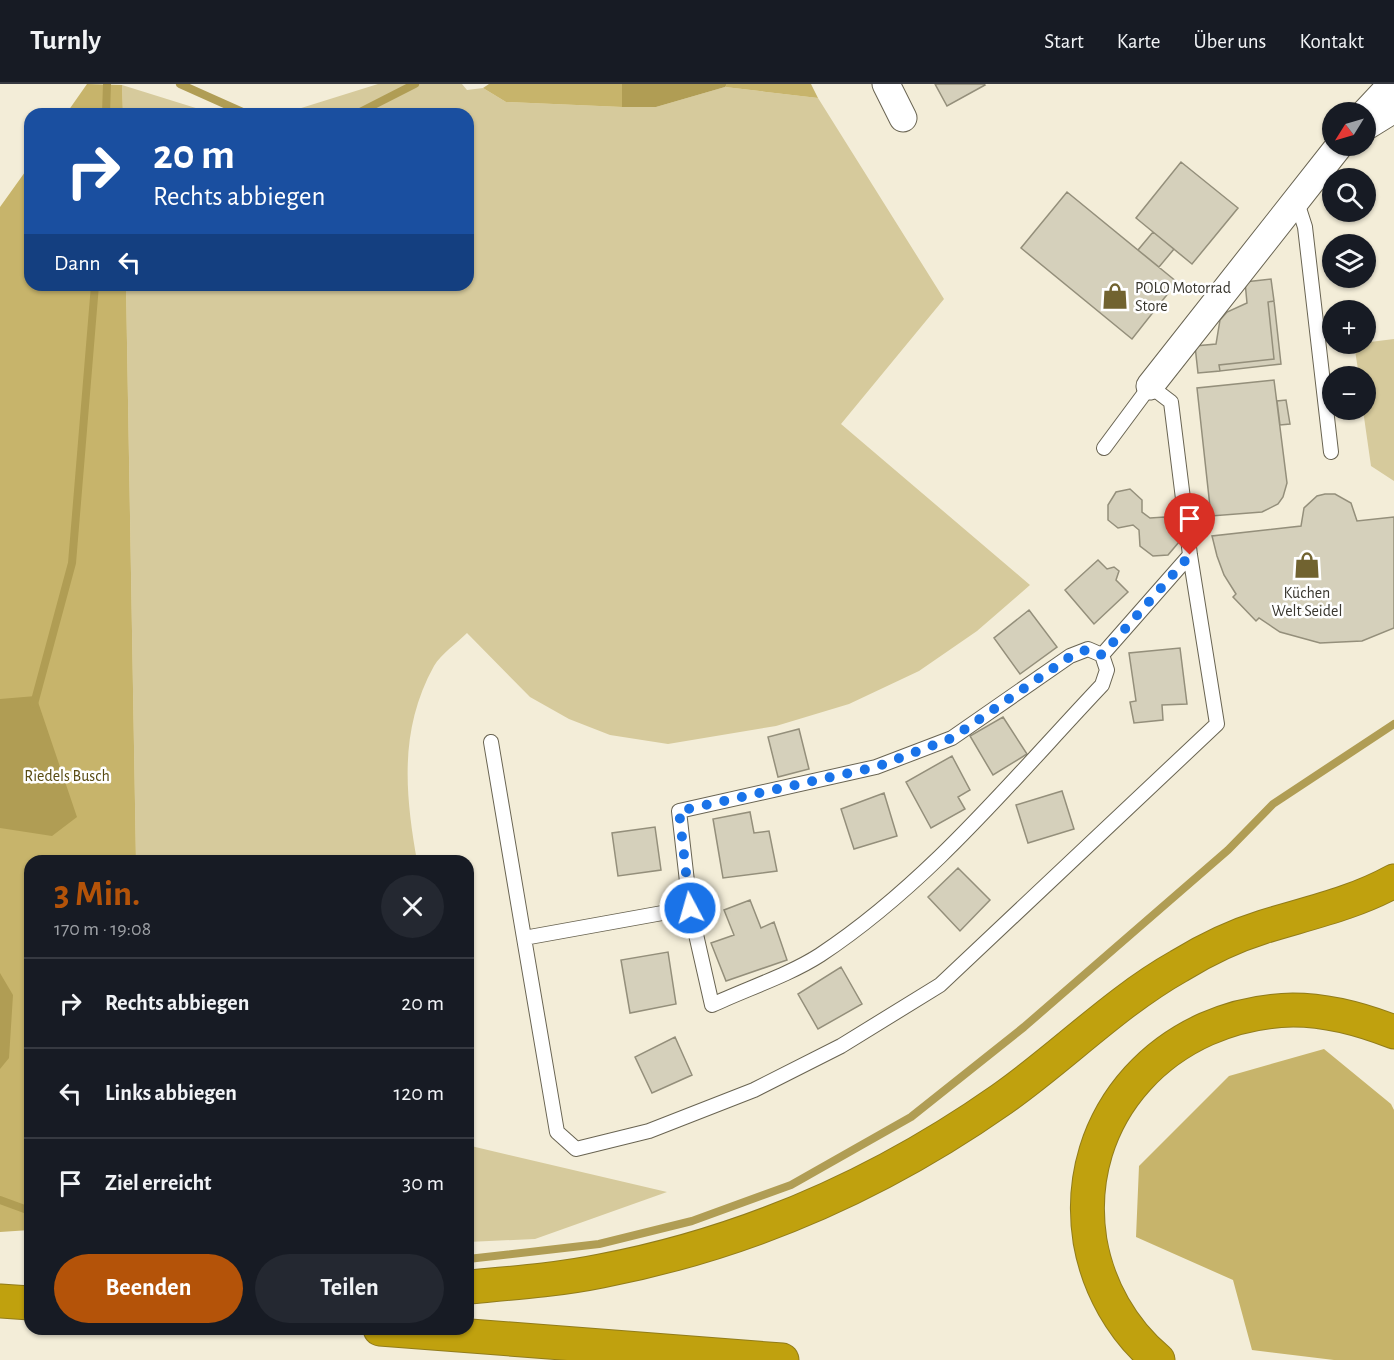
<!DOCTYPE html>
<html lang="de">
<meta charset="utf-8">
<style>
:root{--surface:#171b24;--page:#242831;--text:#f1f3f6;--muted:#9ea1a6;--line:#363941;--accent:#b45309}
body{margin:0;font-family:"Alegreya Sans",sans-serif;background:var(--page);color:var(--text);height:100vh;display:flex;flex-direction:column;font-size:22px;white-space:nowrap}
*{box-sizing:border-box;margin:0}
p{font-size:20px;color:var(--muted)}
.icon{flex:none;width:33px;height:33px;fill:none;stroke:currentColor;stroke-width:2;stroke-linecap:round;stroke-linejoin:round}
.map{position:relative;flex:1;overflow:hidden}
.details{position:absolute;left:24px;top:771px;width:450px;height:480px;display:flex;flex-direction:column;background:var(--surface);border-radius:18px;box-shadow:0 2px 4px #0004}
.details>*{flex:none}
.top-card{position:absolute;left:24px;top:24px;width:450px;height:183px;border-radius:18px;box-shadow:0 2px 4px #0004;background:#1a4fa0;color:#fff;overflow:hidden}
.needle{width:39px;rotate:233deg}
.fabs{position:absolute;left:1322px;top:18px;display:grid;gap:12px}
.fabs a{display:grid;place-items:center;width:54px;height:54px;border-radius:50%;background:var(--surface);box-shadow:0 2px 4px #0004;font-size:30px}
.pin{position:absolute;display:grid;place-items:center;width:51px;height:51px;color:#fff;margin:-62px -26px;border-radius:50% 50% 50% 0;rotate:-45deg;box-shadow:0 0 6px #0007}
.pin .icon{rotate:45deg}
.me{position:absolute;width:66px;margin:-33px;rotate:354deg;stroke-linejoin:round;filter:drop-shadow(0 0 4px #0008)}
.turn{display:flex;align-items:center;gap:21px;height:126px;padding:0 30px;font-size:27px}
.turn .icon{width:78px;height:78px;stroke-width:2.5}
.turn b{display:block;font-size:42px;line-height:51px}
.then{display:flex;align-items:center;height:57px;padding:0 30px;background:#0003;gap:12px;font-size:22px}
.round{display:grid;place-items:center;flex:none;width:63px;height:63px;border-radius:32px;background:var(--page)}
.headline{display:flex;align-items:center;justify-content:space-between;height:102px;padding:0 30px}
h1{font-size:36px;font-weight:700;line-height:45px;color:var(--accent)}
.cta{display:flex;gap:12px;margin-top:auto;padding:12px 30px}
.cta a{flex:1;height:69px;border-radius:36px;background:var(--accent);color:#fff;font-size:24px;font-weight:700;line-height:69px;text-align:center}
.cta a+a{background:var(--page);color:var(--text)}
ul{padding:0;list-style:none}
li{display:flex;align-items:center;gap:18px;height:90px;padding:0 30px;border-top:2px solid var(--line)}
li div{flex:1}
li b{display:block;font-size:22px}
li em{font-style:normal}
header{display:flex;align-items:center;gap:36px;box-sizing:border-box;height:84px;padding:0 30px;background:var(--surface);border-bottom:2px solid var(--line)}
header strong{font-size:28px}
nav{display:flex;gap:33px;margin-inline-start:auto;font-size:21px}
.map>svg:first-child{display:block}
.green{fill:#d6ca9c}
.forest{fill:#c7b46b}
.water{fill:#b09d54}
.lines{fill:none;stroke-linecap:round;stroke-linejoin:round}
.stream{stroke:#b09d54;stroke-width:8}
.building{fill:#d5d0bb;stroke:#948f7b;stroke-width:1.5}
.service-casing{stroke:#696452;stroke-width:16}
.minor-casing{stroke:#696452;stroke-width:29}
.motorway-casing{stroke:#917c1a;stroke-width:35}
.service{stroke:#fff;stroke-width:14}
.minor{stroke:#fff;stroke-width:27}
.motorway{stroke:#c0a10e;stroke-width:33}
.route{stroke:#1a73e8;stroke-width:10;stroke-dasharray:0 18}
.labels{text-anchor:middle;stroke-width:5;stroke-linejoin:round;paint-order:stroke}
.poi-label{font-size:16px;fill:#39372f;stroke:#fff;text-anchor:start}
.park-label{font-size:16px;fill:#594b12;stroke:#fff}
</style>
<header>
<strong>Turnly</strong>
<nav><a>Start</a><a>Karte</a><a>Über uns</a><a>Kontakt</a></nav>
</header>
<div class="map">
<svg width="1394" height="1276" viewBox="0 0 1394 1276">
<rect width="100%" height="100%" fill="#f3edd8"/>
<path class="green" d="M378,0H462L467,6L483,4L506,18L622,23H656L725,3L818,14L944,215L841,340L1030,501L977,547L919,587L849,620L776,642L668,660L610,651L569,635L530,613L467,549C457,559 441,570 434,582C399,645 405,709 417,777H136L126,201H468V30H282Z
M122,1L215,30H123Z
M1394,255V397L1371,382L1363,326L1365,292H1359L1354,260Z
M468,1050L471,1062L667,1108L535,1155L468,1158Z"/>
<path class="forest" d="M87,0L122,1L123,30H66Z
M489,0H622V23L506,18L483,4Z
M727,0H811L818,14L725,3Z
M30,81V201H126L136,777H30V1146L0,1148V123Z
M1324,965L1391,1020L1394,1026V1276H1334L1252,1266L1233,1196L1136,1153L1139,1082L1229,992Z"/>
<path class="water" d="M622,0H727L725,3L656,23H622Z
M36,612L77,733L52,752L0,744V615Z
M0,889L13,911L9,974L0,985Z"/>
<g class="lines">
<path class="stream" d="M180,0L247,30
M106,30L107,0
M350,30L360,28L415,0
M34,620L72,479L95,201
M0,1116L30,1127
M468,1175L599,1160L692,1137L791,1101L911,1033L1024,943L1228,766L1273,720L1394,640"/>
</g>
<path class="building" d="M935,0H984L985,1L947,22Z
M1181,78L1238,124L1192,180L1136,134Z
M1067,108L1177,198L1132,255L1021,164Z
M1153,148L1174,165L1159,183L1138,166Z
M1271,195L1274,217L1268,218L1274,275L1219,281L1220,287L1198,289L1195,262L1216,260L1220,236L1227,228L1247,219L1245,198Z
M1274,217L1281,280L1220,287L1219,281L1274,275L1268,218Z
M1274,296L1287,399L1283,413L1278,420L1262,428L1211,432L1197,304Z
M1286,316L1290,340L1280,341L1277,317Z
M1130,405L1142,416V428L1150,434L1165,433L1176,442L1179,458L1168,471L1153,472L1140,462L1139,446L1133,441L1118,444L1108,436V421L1116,408Z
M1325,410H1335L1351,419L1357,437L1394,433V544L1362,557L1320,559L1280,548L1259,534L1256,537L1233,513L1236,510L1224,491L1217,472L1212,452L1301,442L1304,424L1317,412Z
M1098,476L1107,485L1114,483L1119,487L1116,496L1128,508L1094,540L1065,506Z
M1029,526L1057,563L1020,590L994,554Z
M1180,564L1187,620L1162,621L1163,636L1134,639L1130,618L1136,617L1129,569Z
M1003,633L1027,670L993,691L970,652Z
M799,645L809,685L778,693L768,653Z
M952,672L970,706L958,713L965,725L931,744L906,698Z
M1062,707L1074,745L1028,759L1016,721Z
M884,709L897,752L854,765L841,725Z
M750,728L754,749L769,747L777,787L723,794L713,735Z
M655,743L661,786L618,792L612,749Z
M958,784L990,816L960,847L928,813Z
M750,816L761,844L774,838L787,876L726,897L711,859L734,851L724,826Z
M668,868L676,920L630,929L621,876Z
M841,883L862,920L818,945L798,910Z
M675,953L692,991L652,1009L635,973Z"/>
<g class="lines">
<defs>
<path id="service" d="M1296,115L1305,143L1331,368
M1088,565L1102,571L1107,586L1102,601C1013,695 929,799 820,871C789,891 746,905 712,921L690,824L679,727L876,683L952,654L1070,572Z
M1102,571L1190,471
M491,658L524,854
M690,824L524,854L557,1048L576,1065L649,1047L754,1006L841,962L940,901L1217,640L1190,471L1171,318L1150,302L1104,364"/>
<path id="minor" d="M886,0L903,34
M1365,29L1392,0
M1365,43L1394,25
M1150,302L1339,62"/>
<path id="motorway" d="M468,1203C513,1199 557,1196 601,1187C747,1159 881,1100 1002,1015C1062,973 1115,918 1179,882C1205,866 1234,852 1263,843C1308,829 1352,820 1394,797
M0,1217L30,1219
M380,1245L782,1276
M1158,1276C1122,1246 1098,1203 1090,1157C1070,1030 1169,928 1293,926C1328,926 1361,935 1394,948"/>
</defs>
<use href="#service" class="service-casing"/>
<use href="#minor" class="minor-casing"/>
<use href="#motorway" class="motorway-casing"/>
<use href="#service" class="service"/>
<use href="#minor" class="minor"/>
<use href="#motorway" class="motorway"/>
</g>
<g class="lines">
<path class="route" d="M690,824L679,727L876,683L952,654L1071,572L1088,565L1102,571L1190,471"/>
</g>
<defs>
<symbol id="shop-bare" viewBox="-9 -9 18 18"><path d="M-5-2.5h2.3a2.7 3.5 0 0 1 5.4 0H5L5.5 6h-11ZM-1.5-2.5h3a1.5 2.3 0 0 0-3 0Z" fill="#716330" stroke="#fff" stroke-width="2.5" paint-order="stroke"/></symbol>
</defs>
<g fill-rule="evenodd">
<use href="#shop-bare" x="1096" y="193" width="38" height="38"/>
<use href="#shop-bare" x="1288" y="462" width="38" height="38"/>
</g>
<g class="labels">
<g class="poi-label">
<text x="1135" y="209">POLO Motorrad<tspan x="1135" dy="18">Store</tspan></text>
<text x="1307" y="514" text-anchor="middle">Küchen<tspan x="1307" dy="18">Welt Seidel</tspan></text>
</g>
<g class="park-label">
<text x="67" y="697">Riedels Busch</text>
</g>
</g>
</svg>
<div class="fabs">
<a><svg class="needle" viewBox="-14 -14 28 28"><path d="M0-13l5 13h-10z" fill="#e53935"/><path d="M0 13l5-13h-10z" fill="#9ea1a6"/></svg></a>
<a><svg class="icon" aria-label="search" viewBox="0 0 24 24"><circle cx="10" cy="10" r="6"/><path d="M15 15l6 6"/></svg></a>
<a><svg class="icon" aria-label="layers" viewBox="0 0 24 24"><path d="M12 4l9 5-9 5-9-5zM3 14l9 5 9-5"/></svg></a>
<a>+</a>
<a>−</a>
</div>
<div class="pin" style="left:1190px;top:471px;background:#d93025"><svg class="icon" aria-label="arrive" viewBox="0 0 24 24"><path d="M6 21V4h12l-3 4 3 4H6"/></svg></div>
<svg class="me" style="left:690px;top:824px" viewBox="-20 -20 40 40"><circle r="17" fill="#1a73e8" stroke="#fff" stroke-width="3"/><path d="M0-11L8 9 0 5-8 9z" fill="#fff"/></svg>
<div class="top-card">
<div class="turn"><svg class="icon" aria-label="right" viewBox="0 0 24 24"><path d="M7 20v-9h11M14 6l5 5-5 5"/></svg><div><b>20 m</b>Rechts abbiegen</div></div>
<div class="then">Dann<svg class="icon" aria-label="left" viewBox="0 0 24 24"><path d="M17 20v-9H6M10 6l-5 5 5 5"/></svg></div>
</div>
<section class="details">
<div class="headline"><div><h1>3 Min.</h1><p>170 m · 19:08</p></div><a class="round"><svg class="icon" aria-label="close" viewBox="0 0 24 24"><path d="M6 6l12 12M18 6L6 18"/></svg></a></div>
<ul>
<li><svg class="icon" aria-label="right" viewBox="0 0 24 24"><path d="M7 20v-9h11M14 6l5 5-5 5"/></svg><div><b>Rechts abbiegen</b></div><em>20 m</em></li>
<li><svg class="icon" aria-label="left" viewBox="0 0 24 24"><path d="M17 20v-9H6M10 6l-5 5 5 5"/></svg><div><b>Links abbiegen</b></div><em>120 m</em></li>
<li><svg class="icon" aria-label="arrive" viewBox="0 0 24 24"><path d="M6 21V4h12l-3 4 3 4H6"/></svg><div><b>Ziel erreicht</b></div><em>30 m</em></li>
</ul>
<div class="cta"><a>Beenden</a><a>Teilen</a></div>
</section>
</div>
